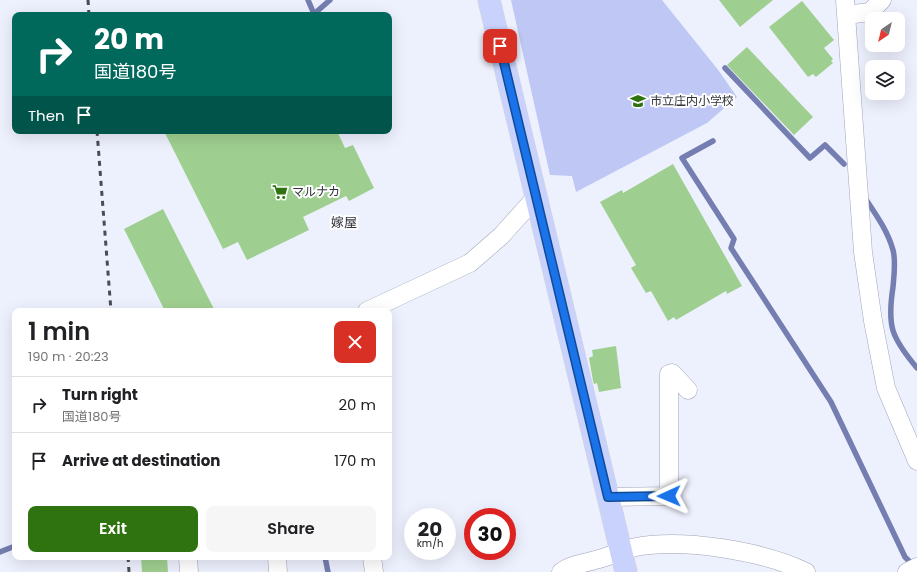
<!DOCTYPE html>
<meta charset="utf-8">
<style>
:root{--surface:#fff;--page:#f6f6f6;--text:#202124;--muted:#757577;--line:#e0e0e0;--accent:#2f7210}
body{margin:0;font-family:Poppins,"Noto Sans JP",sans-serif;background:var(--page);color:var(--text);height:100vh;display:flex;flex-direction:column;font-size:15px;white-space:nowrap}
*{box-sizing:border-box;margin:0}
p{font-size:13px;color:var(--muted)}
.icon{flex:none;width:22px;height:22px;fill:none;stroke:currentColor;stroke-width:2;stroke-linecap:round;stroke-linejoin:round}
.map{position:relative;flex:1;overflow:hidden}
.side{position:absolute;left:12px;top:308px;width:380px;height:252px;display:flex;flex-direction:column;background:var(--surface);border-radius:8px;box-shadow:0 4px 16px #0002}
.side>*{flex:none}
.guide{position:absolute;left:12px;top:12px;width:380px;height:122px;border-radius:8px;box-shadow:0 4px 16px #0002;background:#00695c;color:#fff;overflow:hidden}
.needle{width:26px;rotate:215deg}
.buttons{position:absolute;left:865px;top:12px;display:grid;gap:8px}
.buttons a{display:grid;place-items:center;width:40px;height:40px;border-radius:8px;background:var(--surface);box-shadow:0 4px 16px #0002;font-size:20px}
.speed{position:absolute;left:404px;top:508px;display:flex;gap:8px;font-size:20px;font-weight:700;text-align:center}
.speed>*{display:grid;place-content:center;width:52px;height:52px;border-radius:50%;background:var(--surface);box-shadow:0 4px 16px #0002;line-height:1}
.speed small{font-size:10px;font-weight:400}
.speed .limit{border:6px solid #d22;background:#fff;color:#111}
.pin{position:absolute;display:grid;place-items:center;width:34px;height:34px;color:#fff;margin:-17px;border-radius:8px;box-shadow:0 2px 6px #0006}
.me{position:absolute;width:44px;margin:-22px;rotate:269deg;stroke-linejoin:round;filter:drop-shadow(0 0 3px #0008)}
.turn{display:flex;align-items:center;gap:14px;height:84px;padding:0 16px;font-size:18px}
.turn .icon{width:52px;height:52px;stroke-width:2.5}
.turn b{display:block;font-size:28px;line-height:34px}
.then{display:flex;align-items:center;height:38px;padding:0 16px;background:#0003;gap:8px;font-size:15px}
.round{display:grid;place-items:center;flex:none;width:42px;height:42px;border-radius:8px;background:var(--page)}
.overview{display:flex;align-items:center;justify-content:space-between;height:68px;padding:0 16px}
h1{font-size:24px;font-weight:600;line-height:30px}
.primary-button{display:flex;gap:8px;margin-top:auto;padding:8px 16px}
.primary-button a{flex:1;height:46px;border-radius:8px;background:var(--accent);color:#fff;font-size:16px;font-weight:600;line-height:46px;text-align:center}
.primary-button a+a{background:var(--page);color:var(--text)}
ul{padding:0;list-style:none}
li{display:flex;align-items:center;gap:12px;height:56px;padding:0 16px;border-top:1px solid var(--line)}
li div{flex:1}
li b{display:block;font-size:15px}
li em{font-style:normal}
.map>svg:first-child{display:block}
.green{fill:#bfc8f4}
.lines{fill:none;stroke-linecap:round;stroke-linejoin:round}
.stream{stroke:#747eb0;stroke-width:5.5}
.building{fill:#9fcf90}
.minor-casing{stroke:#a0a4b9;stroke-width:19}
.trunk-casing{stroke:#d2d2d4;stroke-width:23}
.minor{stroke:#fff;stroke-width:18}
.trunk{stroke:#c8d2fc;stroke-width:22}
.rail{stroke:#4a4c55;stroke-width:3;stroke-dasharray:5 5;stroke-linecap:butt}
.route-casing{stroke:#114b97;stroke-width:10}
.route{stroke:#1a73e8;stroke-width:7}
.labels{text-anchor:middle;stroke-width:4;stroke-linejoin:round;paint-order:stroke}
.poi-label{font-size:12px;fill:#31333b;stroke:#fefefe;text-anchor:start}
.neighbourhood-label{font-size:13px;fill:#31333b;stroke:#fefefe}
</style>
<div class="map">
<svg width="917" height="572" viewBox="0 0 917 572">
<rect width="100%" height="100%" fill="#edf0fd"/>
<path class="green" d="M511,0H662L719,71L737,97L707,123L576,192L572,176L550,175Z"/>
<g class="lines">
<path class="stream" d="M308,0L314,14L330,0
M725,68L810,158L825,145L844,164
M713,141L682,158L734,239L731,248L831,402L905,557L914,566
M867,201C877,216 888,232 893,250C896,261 894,276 893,287C887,326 891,337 917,368
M0,552L15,546
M325,557L328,572"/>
</g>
<path class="building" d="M719,0H773L740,27Z
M802,1L834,40L824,48L833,59L831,61L833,63L816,77L813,74L808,77L769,27Z
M747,47L813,117L794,135L727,65Z
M164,131H337L345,148L353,145L374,188L349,201L346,196L303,217L309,230L247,260L238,242L223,249Z
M673,164L742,286L727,294L726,291L676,320L674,317L668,321L651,291L646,293L631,268L636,265L600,202L622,190L623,193Z
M163,209L215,311H165L124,229Z
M616,346L621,388L599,392L597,383L594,384L593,381L589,358L593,356L592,350Z
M141,557H167L168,572H142Z"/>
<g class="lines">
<defs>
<path id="minor" d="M845,0L863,252L873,321L886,388L917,461
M846,15L870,12L882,0
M367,311L470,263L501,236L536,197
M608,497L669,496V374L672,373L688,390
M188,557L189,572
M277,557L278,572
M372,557L374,572
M561,572C571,564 583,564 595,560C609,557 622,550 636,547C683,538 763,551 806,572
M907,572L917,567"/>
<path id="trunk" d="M489,0L626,572"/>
</defs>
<use href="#minor" class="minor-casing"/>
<use href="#trunk" class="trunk-casing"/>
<use href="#minor" class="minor"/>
<use href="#trunk" class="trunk"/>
<path class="rail" d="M88,0L89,15
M97,131L111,311
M128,557L129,572"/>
</g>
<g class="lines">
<defs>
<path id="route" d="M500,46L608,497L669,496"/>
</defs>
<use href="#route" class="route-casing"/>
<use href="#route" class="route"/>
</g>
<defs>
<symbol id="school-bare" viewBox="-9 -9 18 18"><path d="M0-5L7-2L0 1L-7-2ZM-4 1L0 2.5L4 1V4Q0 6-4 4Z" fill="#2f7210" stroke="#fefefe" stroke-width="2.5" paint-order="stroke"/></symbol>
<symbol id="supermarket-bare" viewBox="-9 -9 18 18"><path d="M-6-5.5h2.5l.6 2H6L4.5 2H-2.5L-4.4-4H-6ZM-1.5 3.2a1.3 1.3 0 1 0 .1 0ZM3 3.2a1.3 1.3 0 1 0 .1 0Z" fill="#2f7210" stroke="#fefefe" stroke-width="2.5" paint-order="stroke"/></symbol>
</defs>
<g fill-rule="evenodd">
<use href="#school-bare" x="627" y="90" width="22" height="22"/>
<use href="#supermarket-bare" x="269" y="181" width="22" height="22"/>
</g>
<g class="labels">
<g class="poi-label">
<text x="650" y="105">市立庄内小学校</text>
<text x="292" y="196">マルナカ</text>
</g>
<g class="neighbourhood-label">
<text x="344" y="227">嫁屋</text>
</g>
</g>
</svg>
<div class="buttons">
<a><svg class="needle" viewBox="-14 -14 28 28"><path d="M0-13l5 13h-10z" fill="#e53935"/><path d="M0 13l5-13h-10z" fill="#757577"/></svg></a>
<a><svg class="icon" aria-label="layers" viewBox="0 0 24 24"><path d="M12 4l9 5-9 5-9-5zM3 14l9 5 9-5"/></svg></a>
</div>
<div class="speed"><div>20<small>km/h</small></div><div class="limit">30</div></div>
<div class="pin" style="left:500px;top:46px;background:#d93025"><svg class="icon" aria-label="arrive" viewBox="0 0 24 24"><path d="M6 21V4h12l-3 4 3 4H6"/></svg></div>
<svg class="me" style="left:669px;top:496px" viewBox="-20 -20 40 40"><path d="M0-17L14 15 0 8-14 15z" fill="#1a73e8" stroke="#fff" stroke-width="4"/></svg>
<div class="guide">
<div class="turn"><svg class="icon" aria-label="right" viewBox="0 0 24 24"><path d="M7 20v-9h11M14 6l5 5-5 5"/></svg><div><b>20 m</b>国道180号</div></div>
<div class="then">Then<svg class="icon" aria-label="arrive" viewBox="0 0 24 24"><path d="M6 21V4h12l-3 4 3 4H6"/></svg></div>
</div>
<section class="side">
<div class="overview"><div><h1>1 min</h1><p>190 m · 20:23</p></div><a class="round" style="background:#d93025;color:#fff"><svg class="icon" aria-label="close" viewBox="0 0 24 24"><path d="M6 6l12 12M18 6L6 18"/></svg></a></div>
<ul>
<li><svg class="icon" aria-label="right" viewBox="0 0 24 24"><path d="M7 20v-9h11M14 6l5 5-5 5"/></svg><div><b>Turn right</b><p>国道180号</p></div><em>20 m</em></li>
<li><svg class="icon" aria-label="arrive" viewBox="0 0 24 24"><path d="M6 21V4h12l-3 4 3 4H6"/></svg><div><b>Arrive at destination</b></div><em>170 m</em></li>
</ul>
<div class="primary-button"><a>Exit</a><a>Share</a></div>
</section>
</div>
